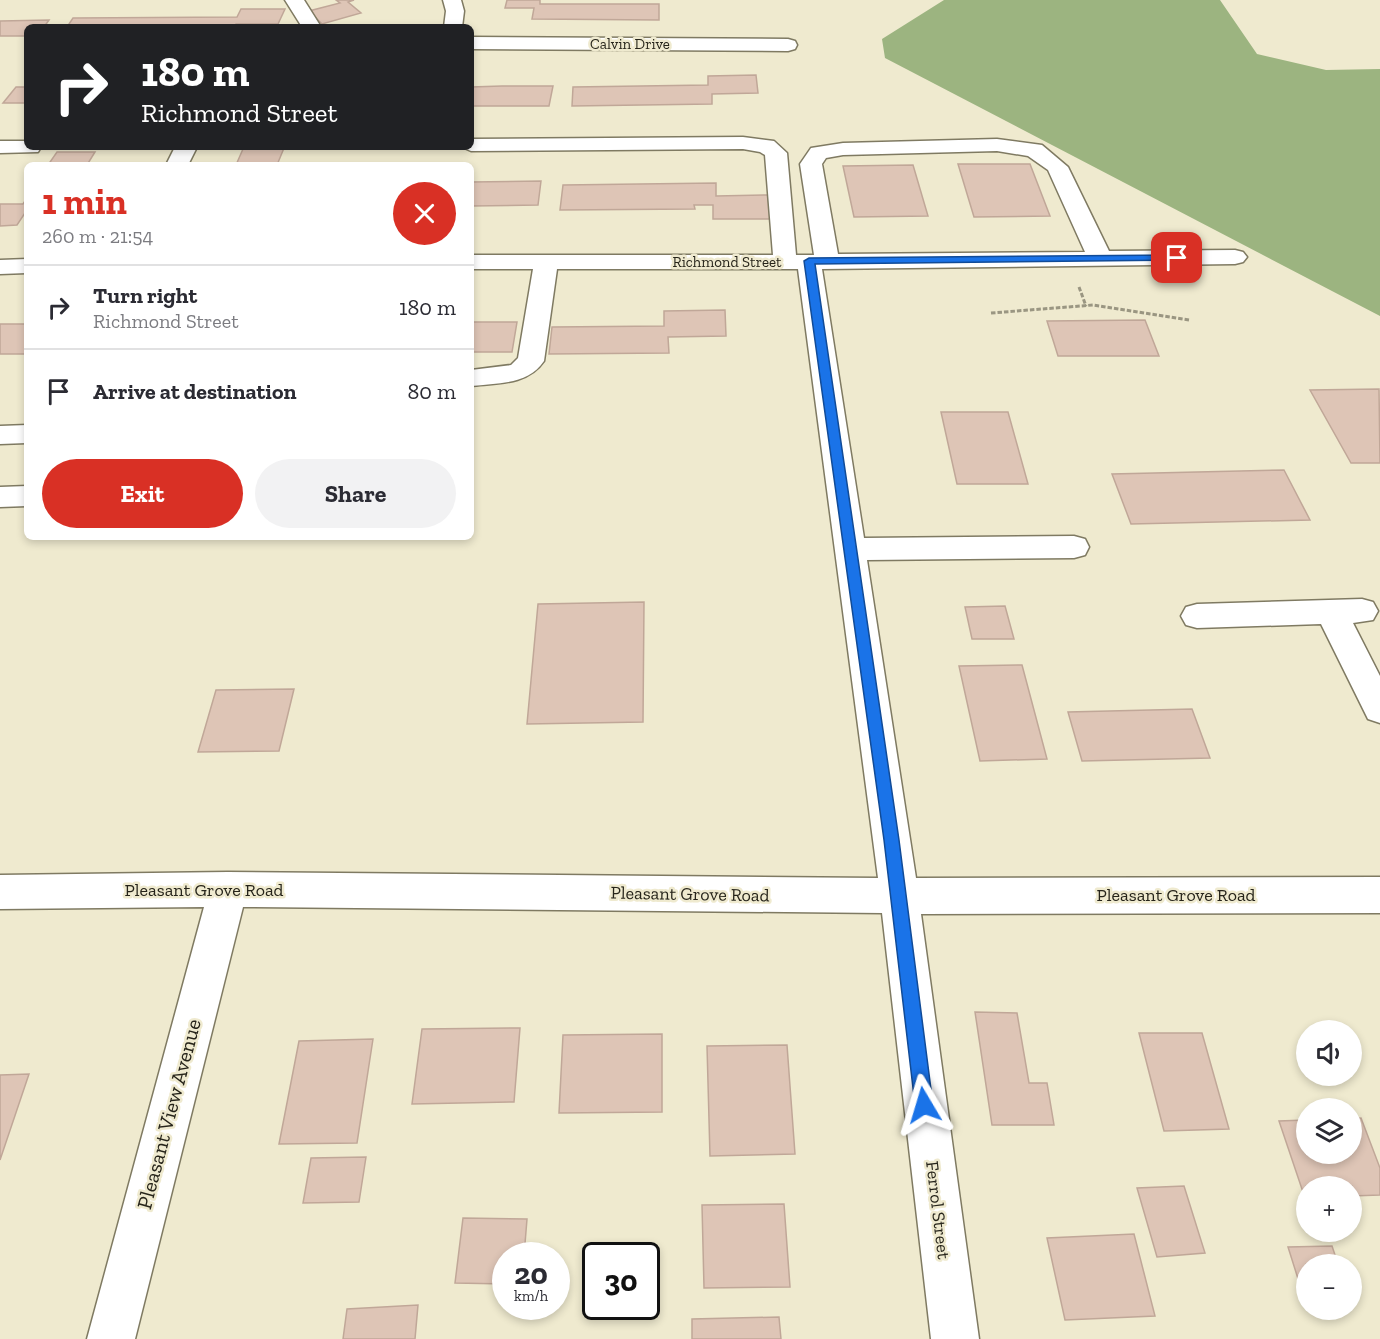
<!DOCTYPE html>
<meta charset="utf-8">
<style>
:root{--surface:#fff;--page:#f2f2f3;--text:#2b2b33;--muted:#7c7c81;--line:#e1e1e2;--accent:#d93025}
body{margin:0;font-family:"Zilla Slab",serif;background:var(--page);color:var(--text);height:100vh;display:flex;flex-direction:column;font-size:22px;white-space:nowrap}
*{box-sizing:border-box;margin:0}
p{font-size:20px;color:var(--muted)}
.icon{flex:none;width:33px;height:33px;fill:none;stroke:currentColor;stroke-width:2;stroke-linecap:round;stroke-linejoin:round}
.map{position:relative;flex:1;overflow:hidden}
.details{position:absolute;left:24px;top:162px;width:450px;height:378px;display:flex;flex-direction:column;background:var(--surface);border-radius:9px;box-shadow:0 3px 9px #0003}
.details>*{flex:none}
.guide{position:absolute;left:24px;top:24px;width:450px;height:126px;border-radius:9px;box-shadow:0 3px 9px #0003;background:#202124;color:#fff;overflow:hidden}
.fabs{position:absolute;left:1296px;top:1020px;display:grid;gap:12px}
.fabs a{display:grid;place-items:center;width:66px;height:66px;border-radius:50%;background:var(--surface);box-shadow:0 3px 9px #0003;font-size:30px}
.speed{position:absolute;left:492px;top:1242px;display:flex;gap:12px;font-size:30px;font-weight:700;text-align:center}
.speed>*{display:grid;place-content:center;width:78px;height:78px;border-radius:50%;background:var(--surface);box-shadow:0 3px 9px #0003;line-height:1}
.speed small{font-size:15px;font-weight:400}
.speed .limit{border:3px solid #111;border-radius:9px;background:#fff;color:#111}
.pin{position:absolute;display:grid;place-items:center;width:51px;height:51px;color:#fff;margin:-26px;border-radius:12px;box-shadow:0 3px 9px #0006}
.me{position:absolute;width:66px;margin:-33px;rotate:353deg;stroke-linejoin:round;filter:drop-shadow(0 0 4px #0008)}
.turn{display:flex;align-items:center;gap:21px;height:126px;padding:0 18px;font-size:27px}
.turn .icon{width:78px;height:78px;stroke-width:2.5}
.turn b{display:block;font-size:42px;line-height:51px}
.round{display:grid;place-items:center;flex:none;width:63px;height:63px;border-radius:32px;background:var(--page)}
.summary{display:flex;align-items:center;justify-content:space-between;height:102px;padding:0 18px}
h1{font-size:36px;font-weight:800;line-height:45px;color:var(--accent)}
.action{display:flex;gap:12px;margin-top:auto;padding:12px 18px}
.action a{flex:1;height:69px;border-radius:36px;background:var(--accent);color:#fff;font-size:24px;font-weight:800;line-height:69px;text-align:center}
.action a+a{background:var(--page);color:var(--text)}
ul{padding:0;list-style:none}
li{display:flex;align-items:center;gap:18px;height:84px;padding:0 18px;border-top:2px solid var(--line)}
li div{flex:1}
li b{display:block;font-size:22px}
li em{font-style:normal}
.map>svg:first-child{display:block}
.forest{fill:#9cb480}
.building{fill:#dec5b6;stroke:#c0a798;stroke-width:1.5}
.lines{fill:none;stroke-linecap:round;stroke-linejoin:round}
.minor-casing{stroke:#7f7a62;stroke-width:3}
.path{stroke:#9a9682;stroke-width:3;stroke-dasharray:4.5 2;stroke-linecap:butt}
.minor{fill:#fff;fill-rule:evenodd}
.route{fill:#1a73e8;stroke:#114b97;stroke-width:1.5}
.labels{text-anchor:middle;stroke-width:5;stroke-linejoin:round;paint-order:stroke}
.far-street-label{font-size:15px;fill:#26241a;stroke:#efeacf}
.street-label{font-size:18px;fill:#26241a;stroke:#efeacf}
.near-street-label{font-size:21px;fill:#26241a;stroke:#efeacf}
</style>
<div class="map">
<svg width="1380" height="1339" viewBox="0 0 1380 1339">
<rect width="100%" height="100%" fill="#efeacf"/>
<path class="forest" d="M944,0H1220L1257,54L1326,70L1380,69V316L885,58L882,39Z"/>
<path class="building" d="M336,0H354L348,2L361,13L322,24L309,11L340,3Z
M507,0H540V4H659V20L532,19L534,8H505Z
M241,9H285L278,24H236L235,27H67L73,18L237,17Z
M49,20L44,27H27V36H0V21Z
M756,75L758,93L712,94V104L572,106L573,87L708,85V76Z
M502,86H553L549,106H471V87Z
M16,87H27V103H3Z
M284,148L277,165H236L243,149Z
M57,152H95L87,165H48Z
M958,164H1030L1050,216L974,217Z
M913,165L928,216L854,217L843,166Z
M541,181L538,205L471,206V182Z
M716,183V196L768,195L770,219H713V205H694L695,209L560,210L563,185Z
M27,198V210L17,225L0,226V204H23Z
M725,310L726,336L668,337L669,353L549,354L552,327L664,326V311Z
M1145,320L1159,356H1058L1047,321Z
M471,322H517L512,352H471Z
M0,324H27V354H0Z
M1379,389L1380,463H1351L1310,390Z
M941,412H1008L1028,484H957Z
M1284,470L1310,520L1131,524L1112,474Z
M644,602L643,722L527,724L538,604Z
M1005,606L1014,639H972L965,607Z
M1022,665L1047,759L980,761L959,666Z
M294,689L279,751L198,752L216,690Z
M1192,709L1210,758L1082,761L1068,712Z
M975,1012L1017,1013L1029,1083H1047L1054,1125H992Z
M520,1028L514,1102L412,1104L422,1029Z
M1139,1033H1202L1229,1129L1164,1131Z
M662,1034V1112L559,1113L563,1035Z
M373,1039L357,1143L279,1144L299,1041Z
M787,1045L795,1154L710,1156L707,1046Z
M29,1074L0,1160V1075Z
M1361,1118L1380,1168V1195L1352,1196V1186H1306L1305,1198L1279,1121L1306,1120V1154H1352V1119Z
M366,1157L359,1202L303,1203L311,1158Z
M1184,1186L1205,1253L1157,1257L1137,1188Z
M784,1204L790,1287L704,1288L702,1205Z
M463,1218L527,1219L524,1256H506V1284L455,1283Z
M1134,1234L1155,1316L1065,1320L1047,1238Z
M1332,1246L1338,1264H1306V1304L1288,1247Z
M418,1305L415,1339H343L347,1309Z
M779,1317L781,1339H692V1319Z"/>
<g class="lines">
<defs>
<path id="minor" d="M285,0H304L321,27H302Z
M443,0H461L464,11L462,27H444L446,11Z
M471,37L788,39L795,41L797,45L795,49L788,51L471,49Z
M743,137L774,141L787,153L796,255H814L800,164L811,148L843,143L997,139L1042,145L1068,167L1109,251L1235,250L1243,252L1247,257L1243,262L1235,264L822,269L864,538L1074,536L1085,539L1089,547L1085,555L1074,558L867,560L916,878L1380,877V913L921,914L979,1339H931L882,913L243,907L135,1339H87L204,907L0,909V875L228,872L878,878L798,269H557L544,361C528,385 497,383 471,386V370L511,365L518,358L533,269H471V255H773L765,155L760,152L743,149L471,151L462,147H471V139ZM997,151L1028,156L1048,170L1085,252L838,254L822,164L826,158L843,155Z
M0,141H27V147H41L38,152L0,153Z
M175,147H197L188,165H166Z
M27,259V273L0,274V260Z
M27,425V443L0,444V426Z
M27,486V506L0,507V487Z
M1362,599L1373,602L1378,611L1373,620L1353,623L1380,676V723L1368,719L1321,624L1197,628L1186,625L1181,616L1186,607L1197,604Z"/>
</defs>
<use href="#minor" class="minor-casing"/>
<path class="path" d="M1079,287L1086,306
M991,313L1093,305L1189,320"/>
<use href="#minor" class="minor"/>
</g>
<path class="route" d="M1177,255L1182,258L1181,260L815,264L899,840L933,1105L930,1111L924,1113L918,1111L915,1105L884,840L804,261L809,258Z"/>
<g class="labels">
<g class="far-street-label">
<text x="630" y="49">Calvin Drive</text>
<text x="727" y="267">Richmond Street</text>
</g>
<g class="street-label">
<text x="204" y="896">Pleasant Grove Road</text>
<text transform="translate(690 894) rotate(1)" y="6">Pleasant Grove Road</text>
<text x="1176" y="901">Pleasant Grove Road</text>
<text transform="translate(938 1210) rotate(83)" y="6">Ferrol Street</text>
</g>
<g class="near-street-label">
<text transform="translate(169 1114) rotate(-75)" y="7">Pleasant View Avenue</text>
</g>
</g>
</svg>
<div class="fabs">
<a><svg class="icon" aria-label="sound" viewBox="0 0 24 24"><path d="M4 9h4l5-4v14l-5-4H4zM17 9q2 3 0 6"/></svg></a>
<a><svg class="icon" aria-label="layers" viewBox="0 0 24 24"><path d="M12 4l9 5-9 5-9-5zM3 14l9 5 9-5"/></svg></a>
<a>+</a>
<a>−</a>
</div>
<div class="speed"><div>20<small>km/h</small></div><div class="limit">30</div></div>
<div class="pin" style="left:1177px;top:258px;background:#d93025"><svg class="icon" aria-label="arrive" viewBox="0 0 24 24"><path d="M6 21V4h12l-3 4 3 4H6"/></svg></div>
<svg class="me" style="left:924px;top:1105px" viewBox="-20 -20 40 40"><path d="M0-17L14 15 0 8-14 15z" fill="#1a73e8" stroke="#fff" stroke-width="4"/></svg>
<div class="guide">
<div class="turn"><svg class="icon" aria-label="right" viewBox="0 0 24 24"><path d="M7 20v-9h11M14 6l5 5-5 5"/></svg><div><b>180 m</b>Richmond Street</div></div>
</div>
<section class="details">
<div class="summary"><div><h1>1 min</h1><p>260 m · 21:54</p></div><a class="round" style="background:#d93025;color:#fff"><svg class="icon" aria-label="close" viewBox="0 0 24 24"><path d="M6 6l12 12M18 6L6 18"/></svg></a></div>
<ul>
<li><svg class="icon" aria-label="right" viewBox="0 0 24 24"><path d="M7 20v-9h11M14 6l5 5-5 5"/></svg><div><b>Turn right</b><p>Richmond Street</p></div><em>180 m</em></li>
<li><svg class="icon" aria-label="arrive" viewBox="0 0 24 24"><path d="M6 21V4h12l-3 4 3 4H6"/></svg><div><b>Arrive at destination</b></div><em>80 m</em></li>
</ul>
<div class="action"><a>Exit</a><a>Share</a></div>
</section>
</div>
